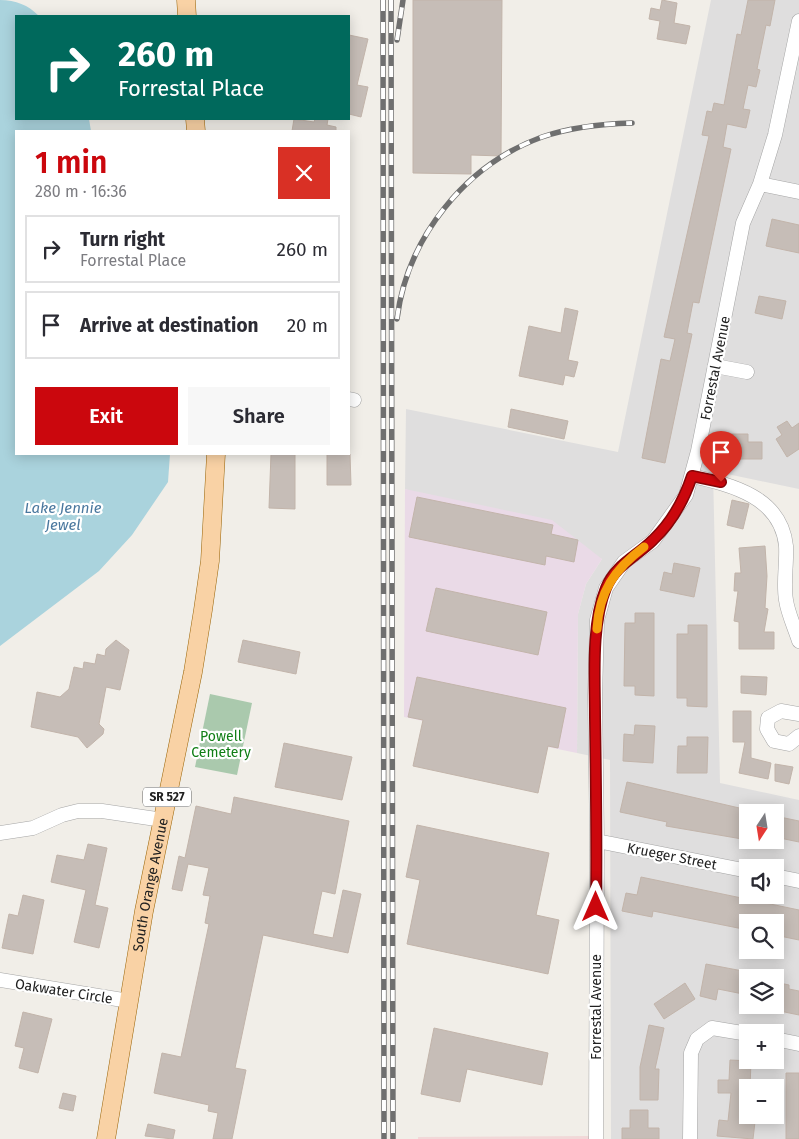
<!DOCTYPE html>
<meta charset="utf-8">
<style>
:root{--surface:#fff;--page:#f7f7f7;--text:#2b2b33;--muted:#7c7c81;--line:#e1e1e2;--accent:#cb070d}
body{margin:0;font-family:"Fira Sans",sans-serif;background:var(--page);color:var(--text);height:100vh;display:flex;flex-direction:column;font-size:19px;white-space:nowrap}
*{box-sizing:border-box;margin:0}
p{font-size:16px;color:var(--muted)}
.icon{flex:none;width:28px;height:28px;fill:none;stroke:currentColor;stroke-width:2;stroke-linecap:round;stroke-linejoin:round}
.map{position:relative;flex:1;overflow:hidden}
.sheet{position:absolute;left:15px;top:130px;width:335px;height:325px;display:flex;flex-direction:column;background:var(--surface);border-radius:0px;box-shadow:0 2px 12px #0003}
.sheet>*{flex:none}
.hud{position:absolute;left:15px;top:15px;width:335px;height:105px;border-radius:0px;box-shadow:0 2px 12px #0003;background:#00695c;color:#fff;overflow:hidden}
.needle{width:32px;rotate:192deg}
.tools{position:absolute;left:739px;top:804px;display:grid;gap:10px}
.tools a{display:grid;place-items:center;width:45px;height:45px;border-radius:0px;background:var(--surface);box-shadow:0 2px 12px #0003;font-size:25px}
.pin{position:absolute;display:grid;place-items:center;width:42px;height:42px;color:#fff;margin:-51px -21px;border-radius:50% 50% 50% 0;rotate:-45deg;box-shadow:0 0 5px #0007}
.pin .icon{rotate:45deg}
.me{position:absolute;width:55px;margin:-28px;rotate:0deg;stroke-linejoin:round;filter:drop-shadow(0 0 4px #0008)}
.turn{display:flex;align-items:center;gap:18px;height:105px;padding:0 20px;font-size:22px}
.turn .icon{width:65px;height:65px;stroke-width:2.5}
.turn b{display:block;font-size:35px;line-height:42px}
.round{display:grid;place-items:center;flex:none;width:52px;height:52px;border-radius:0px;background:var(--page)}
.summary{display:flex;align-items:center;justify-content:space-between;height:85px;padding:0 20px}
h1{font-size:30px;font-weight:600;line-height:38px;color:var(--accent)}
.primary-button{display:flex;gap:10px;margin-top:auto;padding:10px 20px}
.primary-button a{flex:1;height:58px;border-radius:0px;background:var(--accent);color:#fff;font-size:20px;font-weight:600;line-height:58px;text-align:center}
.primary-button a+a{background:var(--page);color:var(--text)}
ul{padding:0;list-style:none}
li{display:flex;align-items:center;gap:15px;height:68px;margin:0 10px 8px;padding:0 10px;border:2px solid var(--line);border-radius:0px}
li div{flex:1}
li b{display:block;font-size:19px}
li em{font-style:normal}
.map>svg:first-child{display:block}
.residential{fill:#dfdede;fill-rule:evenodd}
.commercial{fill:#f1d8d8}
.industrial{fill:#eadae7}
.cemetery{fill:#aac9ad}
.water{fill:#aad3dd}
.building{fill:#c6bdb7;stroke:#c2b4aa}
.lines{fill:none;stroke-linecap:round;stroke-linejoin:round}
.minor-casing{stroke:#a5a5a5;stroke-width:15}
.major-casing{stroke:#996305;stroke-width:19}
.minor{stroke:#fff;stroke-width:14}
.major{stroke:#f9d2a5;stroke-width:18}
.rail-casing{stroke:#6f6f6f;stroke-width:5.5}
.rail{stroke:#fff;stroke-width:4;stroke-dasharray:11;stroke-linecap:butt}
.route-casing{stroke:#840508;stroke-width:12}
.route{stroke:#cb070d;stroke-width:9}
.slow{stroke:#f59e0b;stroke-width:9}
.labels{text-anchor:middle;stroke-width:4.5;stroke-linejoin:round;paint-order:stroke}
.shield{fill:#fff;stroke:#646464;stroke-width:1}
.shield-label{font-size:12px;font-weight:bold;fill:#212121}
.street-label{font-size:14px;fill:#212121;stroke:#fff}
.park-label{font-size:14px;fill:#107e15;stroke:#fff}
.water-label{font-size:15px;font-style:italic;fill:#49779e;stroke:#fff}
</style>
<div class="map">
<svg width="799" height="1139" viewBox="0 0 799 1139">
<rect width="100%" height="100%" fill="#f1eee8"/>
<path class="residential" d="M711,0H799V489L713,471L720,783L799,800V1139H611L610,760L577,753L578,614L586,584L602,559L405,489L406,409L618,452ZM748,812H775V840H748ZM748,868H775V895H748ZM748,922H775V950H748ZM748,978H775V1005H748ZM748,1032H775V1060H748ZM748,1088H775V1115H748Z"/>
<path class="commercial" d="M589,1136V1139H418V1137Z"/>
<path class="industrial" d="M405,489L552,520L602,559L586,584L578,614L577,753L404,717Z"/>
<path class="cemetery" d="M210,694L252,703L237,775L195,767Z"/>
<path class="water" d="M0,0C16,0 28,5 39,16H16V119H89L91,131H16V454H170L168,482L132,535L99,571L0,646Z"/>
<path class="building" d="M413,0H502L501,156L471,155V174L413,173Z
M662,0L677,3L674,23L690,26L686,44L657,39L660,21L649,19L651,8L660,10Z
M748,0H775L770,26L766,25L757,69L760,70L756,87L748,85L743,109L750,110L746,128L727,124L723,147L731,149L699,303L693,302L687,333L692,334L665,463L642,458L661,359L670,361L675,339L664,337L709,136L702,135L707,111L712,112L714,103L724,105L737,34L741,35Z
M349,35L368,39L357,85L368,87L361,117L349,114Z
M294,119L314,122L315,119H328L327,125L336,127V131H292Z
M772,219L799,225V253L766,246Z
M759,296L786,301L782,319L755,313Z
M565,308L578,311L568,360L578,362L574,377L565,375L563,385L519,376L529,326L561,333Z
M511,409L568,421L564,439L508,427Z
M787,421L792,428L799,423V449L787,457L776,439L782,435L777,427Z
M729,434H748V442H762V459H729Z
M271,454H295V509L269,508Z
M327,454H350L351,485H327Z
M417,497L553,525L551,534L578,540L574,562L546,556L545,565L409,537Z
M732,500L749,504L743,529L727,525Z
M765,546L767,576L765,608L768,609L764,632H774V649H739V622L734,621L738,591H734L735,573H741L739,548Z
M674,563L700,568L694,597L660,590L664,572L672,574Z
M436,588L547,612L538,655L426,631Z
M635,613H654V696L635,695V686H624L625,623H635Z
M688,625H707V707L687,706V698H677V634H688Z
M116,640L129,650L120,690L106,687L99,724L104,729L103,734L87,748L78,737L31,727L37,692L60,697L69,689L74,667L83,669L84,662L95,664L97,654L105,656L106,649Z
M243,640L300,652L296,674L238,662Z
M741,676L767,677L766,695L741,693Z
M417,677L566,708L558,748L548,746L538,793L413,766L423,720L408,717Z
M733,711H751V758L771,763L768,779L739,773L745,742H733Z
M635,725L655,726L653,763L623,761L624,734L634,735Z
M687,737H708L707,773H677L678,746H687Z
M284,743L352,757L342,800L275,787Z
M775,764L793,767L789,784L775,781Z
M627,782L748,810V840L666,826L667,822L620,812Z
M234,797L349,821L335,894L322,891L313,934L333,938L343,890L361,894L348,953L263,935L235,1068L246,1070L232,1139H213L218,1113L208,1111L209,1105L154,1093L162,1053L181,1057L209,924L205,923L210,896L203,895L209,868L188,864L182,891L172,889L179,856L185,858L196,806L231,814Z
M775,816L799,821V842L775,837Z
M417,825L549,853L536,915L559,920L548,974L407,944L420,880L406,877Z
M88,844L107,848L95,905L108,908L99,948L74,942L86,890L51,882L57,855L84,860Z
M641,877L799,910V940L775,935V922H745L743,929L653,911L652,917L622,911L626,893L637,895Z
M23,895L44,900L33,954L2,948L9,914L18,916Z
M706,964L748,972V995L718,989L716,1000L700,996Z
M775,982L789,985V989L799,991V1015L775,1010Z
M685,983L695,999L664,1019L654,1004Z
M23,1012L52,1019L38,1073L19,1068L24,1048L15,1046Z
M649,1025L664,1028L655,1069H659L658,1100H640V1067Z
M434,1028L548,1053L542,1085L467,1069L460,1102L421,1094Z
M730,1060L751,1061L750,1088H748L747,1122H755L753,1139L717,1136L719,1120L728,1121L731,1093H718V1080H729Z
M786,1073H799V1139H786Z
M63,1093L76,1096L73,1111L59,1108Z
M630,1110H648V1128H659V1139H622V1128H630Z
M148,1124L175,1130L173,1139L145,1136Z"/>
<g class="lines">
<defs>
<path id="minor" d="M760,184L799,192
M715,366L747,372
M349,399L354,400
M692,476C732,485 781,497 786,546C787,564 783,583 786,600C788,614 795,628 799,641
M799,714L781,711L768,718L767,729L774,741L789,744L799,736
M0,833L33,828L62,815L78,811H102L163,820
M597,841L748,871
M775,876L799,881
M0,980L129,1001
M775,1039L799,1044
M596,1139L597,841L595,696L597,620L606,588L624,562L653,541L686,495L698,451L743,223L760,184L775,135L799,21
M690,1139L691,1053L697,1039L712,1028L748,1034"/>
<g id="major">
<path d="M186,0L187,16"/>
<path d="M195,119L196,131"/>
<path id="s1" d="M106,1139L144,911L193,672L203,610L210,561L216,454"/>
</g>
</defs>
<use href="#minor" class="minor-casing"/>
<use href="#major" class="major-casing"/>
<use href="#minor" class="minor"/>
<use href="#major" class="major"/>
<defs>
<path id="rail" d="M383,0L384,1139
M391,0L393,1139
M397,40L403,0
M397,319C407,238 465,165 542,137C571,127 601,124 632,123"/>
</defs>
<use href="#rail" class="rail-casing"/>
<use href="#rail" class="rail"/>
</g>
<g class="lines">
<defs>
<path id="route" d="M596,907C597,844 596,780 595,717C595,678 591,624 606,588C615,565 636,557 653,540C671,523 684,500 692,476L721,482"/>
</defs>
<use href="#route" class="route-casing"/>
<use href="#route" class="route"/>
<path class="slow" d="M597,629C599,591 615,569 644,547"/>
</g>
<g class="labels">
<rect class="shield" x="143" y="787.5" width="48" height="19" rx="4"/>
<g class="shield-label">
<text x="167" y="801">SR 527</text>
</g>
<g class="street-label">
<text transform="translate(715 368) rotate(-79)" y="5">Forrestal Avenue</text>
<text transform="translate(672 856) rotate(11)" y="5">Krueger Street</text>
<text dy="5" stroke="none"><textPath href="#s1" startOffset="258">South Orange Avenue</textPath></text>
<text transform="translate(64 991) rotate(9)" y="5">Oakwater Circle</text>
<text transform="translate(596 1007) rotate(-90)" y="5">Forrestal Avenue</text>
</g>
<g class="park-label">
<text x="221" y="741">Powell<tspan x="221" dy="16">Cemetery</tspan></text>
</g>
<g class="water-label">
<text x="63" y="513">Lake Jennie<tspan x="63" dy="17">Jewel</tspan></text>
</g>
</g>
</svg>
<div class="tools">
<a><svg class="needle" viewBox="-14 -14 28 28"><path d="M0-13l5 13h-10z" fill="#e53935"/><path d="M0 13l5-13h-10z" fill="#7c7c81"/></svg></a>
<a><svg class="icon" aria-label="sound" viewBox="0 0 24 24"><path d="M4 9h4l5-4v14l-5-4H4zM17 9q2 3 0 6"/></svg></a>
<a><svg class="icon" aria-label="search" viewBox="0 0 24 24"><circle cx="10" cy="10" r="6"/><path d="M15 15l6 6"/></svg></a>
<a><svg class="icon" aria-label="layers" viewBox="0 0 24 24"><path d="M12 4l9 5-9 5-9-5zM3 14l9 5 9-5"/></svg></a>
<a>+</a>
<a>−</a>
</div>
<div class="pin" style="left:721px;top:482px;background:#d93025"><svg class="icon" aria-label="arrive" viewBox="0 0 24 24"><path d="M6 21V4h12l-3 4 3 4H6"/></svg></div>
<svg class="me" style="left:596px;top:907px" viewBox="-20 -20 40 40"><path d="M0-17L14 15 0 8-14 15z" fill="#cb070d" stroke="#fff" stroke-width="4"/></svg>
<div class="hud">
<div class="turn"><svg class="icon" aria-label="right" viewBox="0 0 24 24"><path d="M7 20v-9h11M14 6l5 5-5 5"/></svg><div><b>260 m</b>Forrestal Place</div></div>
</div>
<section class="sheet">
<div class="summary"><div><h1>1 min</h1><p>280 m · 16:36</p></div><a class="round" style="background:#d93025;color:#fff"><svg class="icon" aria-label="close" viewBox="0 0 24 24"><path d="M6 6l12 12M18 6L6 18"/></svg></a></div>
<ul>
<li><svg class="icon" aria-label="right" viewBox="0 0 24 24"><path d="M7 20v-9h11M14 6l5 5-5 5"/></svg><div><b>Turn right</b><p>Forrestal Place</p></div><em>260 m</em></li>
<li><svg class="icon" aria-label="arrive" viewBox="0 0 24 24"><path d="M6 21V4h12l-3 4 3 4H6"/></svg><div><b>Arrive at destination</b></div><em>20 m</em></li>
</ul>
<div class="primary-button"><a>Exit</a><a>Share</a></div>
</section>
</div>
